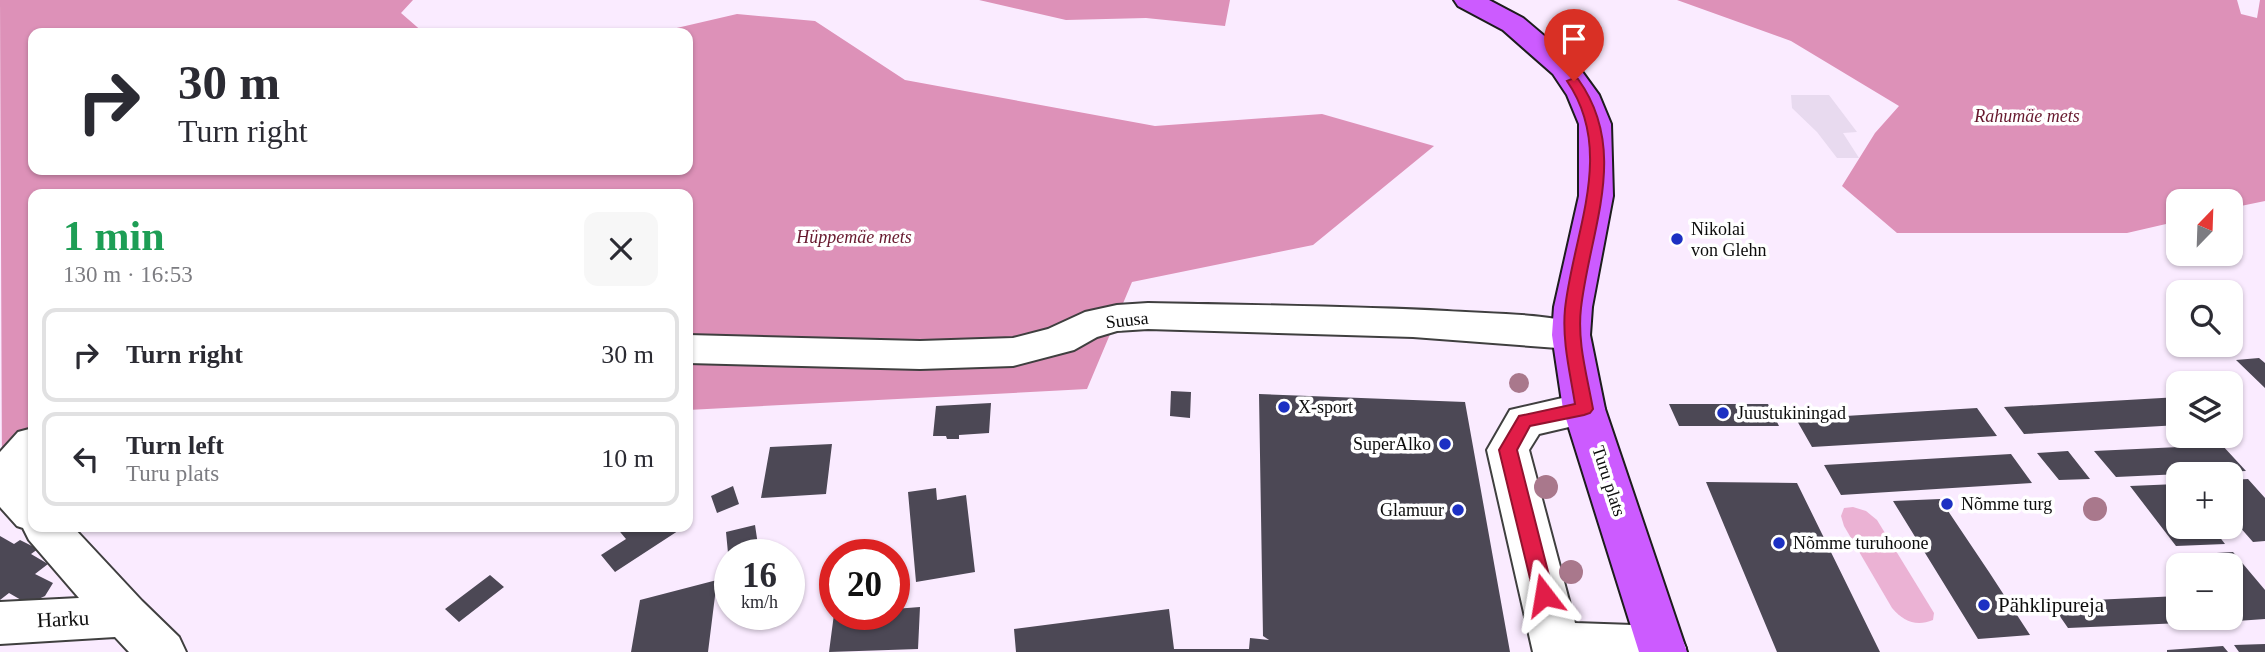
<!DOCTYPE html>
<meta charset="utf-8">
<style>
:root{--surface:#fff;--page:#f7f7f7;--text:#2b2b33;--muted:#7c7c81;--line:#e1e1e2}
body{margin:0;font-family:Georgia,serif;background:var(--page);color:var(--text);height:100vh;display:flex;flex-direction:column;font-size:26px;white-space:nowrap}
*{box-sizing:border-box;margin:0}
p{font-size:23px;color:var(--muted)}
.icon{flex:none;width:38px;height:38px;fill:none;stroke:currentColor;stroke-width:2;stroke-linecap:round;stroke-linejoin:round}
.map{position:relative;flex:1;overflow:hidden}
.panel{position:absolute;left:28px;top:189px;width:665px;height:343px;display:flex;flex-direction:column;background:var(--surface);border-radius:14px;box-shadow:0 2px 5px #0004}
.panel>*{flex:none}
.banner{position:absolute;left:28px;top:28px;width:665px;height:147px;border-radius:14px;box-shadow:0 2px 5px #0004;background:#fff;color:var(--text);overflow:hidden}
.needle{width:46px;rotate:23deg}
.buttons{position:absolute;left:2166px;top:189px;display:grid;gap:14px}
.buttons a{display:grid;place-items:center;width:77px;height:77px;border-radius:14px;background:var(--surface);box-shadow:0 2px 5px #0004;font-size:35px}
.speed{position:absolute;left:714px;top:539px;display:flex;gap:14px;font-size:35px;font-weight:700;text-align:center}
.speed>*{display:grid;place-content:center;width:91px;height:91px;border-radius:50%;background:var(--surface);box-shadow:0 2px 5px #0004;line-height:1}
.speed small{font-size:18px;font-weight:400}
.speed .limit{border:10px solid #d22;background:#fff;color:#111}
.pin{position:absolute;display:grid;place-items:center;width:60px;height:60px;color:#fff;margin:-72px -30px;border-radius:50% 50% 50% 0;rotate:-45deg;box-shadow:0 0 7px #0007}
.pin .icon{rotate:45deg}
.me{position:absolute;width:77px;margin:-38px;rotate:346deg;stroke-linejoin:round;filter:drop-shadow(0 0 5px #0008)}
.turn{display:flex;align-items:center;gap:24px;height:147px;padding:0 35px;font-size:32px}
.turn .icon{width:91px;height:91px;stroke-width:2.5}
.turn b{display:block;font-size:49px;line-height:60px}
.round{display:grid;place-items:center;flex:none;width:74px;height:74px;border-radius:14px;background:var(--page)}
.head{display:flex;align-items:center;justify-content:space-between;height:119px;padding:0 35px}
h1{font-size:42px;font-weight:600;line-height:52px;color:#1e9e55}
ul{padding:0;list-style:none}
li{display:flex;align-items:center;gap:21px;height:94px;margin:0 14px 10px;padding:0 21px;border:4px solid var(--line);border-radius:14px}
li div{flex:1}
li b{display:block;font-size:26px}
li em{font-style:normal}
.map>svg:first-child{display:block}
.green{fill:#ebb2d4}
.forest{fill:#dd91b8}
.plaza{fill:#e8daef}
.building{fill:#4c4855}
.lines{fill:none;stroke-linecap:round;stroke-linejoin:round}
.minor-casing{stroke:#3f3f3f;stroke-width:4}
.major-casing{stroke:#1d1d1d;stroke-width:4}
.minor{fill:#fff;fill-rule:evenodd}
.major{fill:#cc5bff;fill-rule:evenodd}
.tree{fill:#a9788c}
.route{fill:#e11d48;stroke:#92132f;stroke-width:2}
.poi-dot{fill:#1c30c3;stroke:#fff;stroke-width:2.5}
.labels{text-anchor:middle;stroke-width:7;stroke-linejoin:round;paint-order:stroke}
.park-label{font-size:18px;font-style:italic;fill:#67192e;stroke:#fff}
.poi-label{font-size:18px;fill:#0c0c0c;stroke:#fff;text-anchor:start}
.street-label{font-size:18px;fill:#0c0c0c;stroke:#fff}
.near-poi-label{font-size:21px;fill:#0c0c0c;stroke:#fff;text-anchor:start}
.near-street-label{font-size:21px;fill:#0c0c0c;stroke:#fff}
</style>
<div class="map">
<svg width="2265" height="652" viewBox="0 0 2265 652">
<rect width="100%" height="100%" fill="#faebff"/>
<path class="green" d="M1853,507L1866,511L1877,520L1934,613L1933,620C1916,627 1903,621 1892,608L1844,526L1841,516L1844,508Z"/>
<path class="forest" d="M0,0H413L401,13L424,33H33V170H688V33H665L668,30L737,14L815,21L905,80L1155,126L1322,114L1434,146L1313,245L1132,282L1087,389L688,410V194H33V472L2,479Z
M979,0H1230L1225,26L1146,18L1066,20Z
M1677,0H2237L2241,14L2257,18L2260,0H2265V201L2231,208V201H2179V221L2127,233H1897L1842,186L1875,133L1899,106L1791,41Z"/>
<path class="plaza" d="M1791,95H1829L1857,132L1843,133L1859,158H1837L1817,132L1792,108Z"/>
<path class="building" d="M2259,358L2265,363V388L2236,360Z
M1171,391L1191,392L1190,418L1170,416Z
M1259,394L1465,402L1510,652H1016L1014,629L1169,609L1174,649H1249L1250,638L1269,640L1263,636Z
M2179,397V425L2024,434L2004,407Z
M991,403L989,433L959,435V439H947L946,436H933L936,406Z
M1669,404H1768L1779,426H1679Z
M1977,408L1997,436L1812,447L1796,419Z
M832,444L826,494L761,498L770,447Z
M2222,445L2246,471L2116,477L2094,451Z
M2068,451L2090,479L2059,480L2037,453Z
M2011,454L2032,483L1841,495L1824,465Z
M2248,479L2265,498V541L2253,542L2231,517V480Z
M1706,482L1797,483L1880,652H1777Z
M2177,484L2179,527H2212L2225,544L2176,546L2130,486Z
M733,486L739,504L717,513L711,496Z
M936,488L937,500L966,495L975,572L916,582L908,492Z
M1940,499L1989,572L2030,635L1978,639L1893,501Z
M755,525L758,545L728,553L726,532Z
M616,527H684L615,572L601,555L626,539Z
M0,536L14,544L20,540L38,549L31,554L48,564L35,574L53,583L45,596L28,604L9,593L0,600Z
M2233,552L2265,590V619L2237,621L2231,614V565H2192L2184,555Z
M490,575L504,587L459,622L445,609Z
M717,580L708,652H631L640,600Z
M2179,596V618H2200L2204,622L2068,628L2050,602Z
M920,607L918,649L829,652L834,614H894V609Z
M2265,644V652H2239L2234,645Z
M2223,646L2228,652H2167V650Z"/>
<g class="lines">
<defs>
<path id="minor" d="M1148,303C1248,305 1347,306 1447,311C1491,314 1542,313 1585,325L1590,335L1585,345L1571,349L1413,337L1148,329L1117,331L1097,337L1074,350L1013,366L920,369L688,363V335L920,341L1013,338L1048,329L1085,312L1117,305Z
M1584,393L1599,398L1605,409L1599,420L1539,434L1529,450L1575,623L1662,626L1679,633L1686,648L1684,652H1533L1487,450L1510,410Z
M33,428V473L28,479L33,484V527H73L142,601L179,637L186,652H129L115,637L0,644V602L79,598L29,540L23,528L17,526L0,507V452L18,432Z"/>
<path id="major" d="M1454,0H1489L1523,18L1575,62L1599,95L1611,124L1613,196L1592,307L1590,335L1605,409L1687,652H1639L1563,409L1552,335L1554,307L1579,196V124L1567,95L1553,74L1503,30L1458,6Z"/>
</defs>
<use href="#minor" class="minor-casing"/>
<use href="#major" class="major-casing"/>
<use href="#minor" class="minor"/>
<use href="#major" class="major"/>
</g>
<g class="tree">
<circle cx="1519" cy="383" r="10"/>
<circle cx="1546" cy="487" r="12"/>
<circle cx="2095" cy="509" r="12"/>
<circle cx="1571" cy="572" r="12"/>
</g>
<path class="route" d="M1574,78L1578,79C1630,151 1590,229 1581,308C1577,342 1587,375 1593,409L1590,413L1584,415L1530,426L1517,450L1554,595L1551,601L1544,604L1537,601L1534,595L1499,450L1519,416L1575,404C1570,372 1562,341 1565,309C1573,233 1616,152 1567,81Z"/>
<g class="poi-dot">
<circle cx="1677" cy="239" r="7"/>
<circle cx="1284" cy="407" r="7"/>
<circle cx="1723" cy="413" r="7"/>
<circle cx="1445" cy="444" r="7"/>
<circle cx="1947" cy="504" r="7"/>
<circle cx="1458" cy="510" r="7"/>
<circle cx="1779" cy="543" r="7"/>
<circle cx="1984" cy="605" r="7"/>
</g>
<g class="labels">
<g class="park-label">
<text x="2027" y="122">Rahumäe mets</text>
<text x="854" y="243">Hüppemäe mets</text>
</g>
<g class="poi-label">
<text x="1691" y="235">Nikolai<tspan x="1691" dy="21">von Glehn</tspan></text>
<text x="1298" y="413">X-sport</text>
<text x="1737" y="419">Juustukiningad</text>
<text x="1431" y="450" text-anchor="end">SuperAlko</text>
<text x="1961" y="510">Nõmme turg</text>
<text x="1444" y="516" text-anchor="end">Glamuur</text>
<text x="1793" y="549">Nõmme turuhoone</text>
</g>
<g class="street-label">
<text transform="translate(1127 320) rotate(-6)" y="6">Suusa</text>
<text transform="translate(1609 481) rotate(72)" y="6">Turu plats</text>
</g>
<g class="near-poi-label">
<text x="1998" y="612">Pähklipureja</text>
</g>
<g class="near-street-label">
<text transform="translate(63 619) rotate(-3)" y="7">Harku</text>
</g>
</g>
</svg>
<div class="buttons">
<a><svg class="needle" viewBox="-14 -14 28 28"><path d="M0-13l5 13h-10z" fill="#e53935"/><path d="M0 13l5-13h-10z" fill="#7c7c81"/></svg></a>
<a><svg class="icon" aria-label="search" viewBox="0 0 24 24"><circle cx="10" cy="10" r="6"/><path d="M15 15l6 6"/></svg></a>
<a><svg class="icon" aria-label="layers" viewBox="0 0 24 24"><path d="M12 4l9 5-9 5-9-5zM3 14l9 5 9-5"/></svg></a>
<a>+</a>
<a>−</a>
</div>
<div class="speed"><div>16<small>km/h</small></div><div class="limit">20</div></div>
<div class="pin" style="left:1574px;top:81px;background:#d93025"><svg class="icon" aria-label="arrive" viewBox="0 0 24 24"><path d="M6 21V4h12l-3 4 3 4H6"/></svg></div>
<svg class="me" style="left:1544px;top:595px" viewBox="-20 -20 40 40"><path d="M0-17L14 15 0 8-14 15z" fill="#e11d48" stroke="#fff" stroke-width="4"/></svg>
<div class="banner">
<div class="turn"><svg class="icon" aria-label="right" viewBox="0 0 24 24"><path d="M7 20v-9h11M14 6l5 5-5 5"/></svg><div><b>30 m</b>Turn right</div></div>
</div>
<section class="panel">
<div class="head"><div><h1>1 min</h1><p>130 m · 16:53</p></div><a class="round"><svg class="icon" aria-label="close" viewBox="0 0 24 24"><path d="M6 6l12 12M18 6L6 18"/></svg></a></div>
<ul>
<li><svg class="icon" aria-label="right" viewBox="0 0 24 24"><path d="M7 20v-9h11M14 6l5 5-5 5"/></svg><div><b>Turn right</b></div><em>30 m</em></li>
<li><svg class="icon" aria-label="left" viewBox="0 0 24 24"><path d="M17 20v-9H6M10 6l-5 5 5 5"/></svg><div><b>Turn left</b><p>Turu plats</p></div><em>10 m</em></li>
</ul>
</section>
</div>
